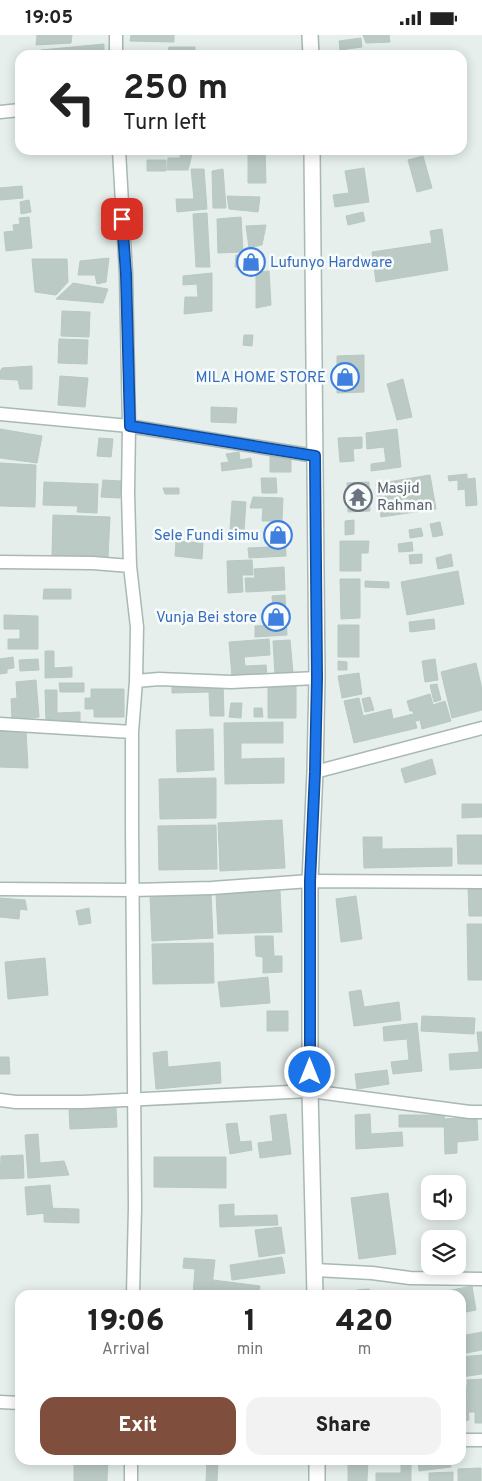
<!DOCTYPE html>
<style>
:root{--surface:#fff;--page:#f2f2f2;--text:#222;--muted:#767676;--accent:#804e3d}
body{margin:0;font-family:Overpass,sans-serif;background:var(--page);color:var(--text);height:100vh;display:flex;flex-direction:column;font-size:19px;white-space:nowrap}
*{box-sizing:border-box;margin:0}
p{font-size:16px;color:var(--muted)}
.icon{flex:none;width:28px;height:28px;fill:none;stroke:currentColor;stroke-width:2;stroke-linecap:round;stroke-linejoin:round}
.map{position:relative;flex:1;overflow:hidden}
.details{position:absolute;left:15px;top:1255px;width:451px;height:175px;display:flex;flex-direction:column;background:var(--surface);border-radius:15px;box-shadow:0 2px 12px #0003}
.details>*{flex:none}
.top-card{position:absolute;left:15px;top:15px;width:452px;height:105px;border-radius:15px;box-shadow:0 2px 12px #0003;background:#fff;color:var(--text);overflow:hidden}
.tools{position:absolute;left:421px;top:1140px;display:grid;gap:10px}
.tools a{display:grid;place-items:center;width:45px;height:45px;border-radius:10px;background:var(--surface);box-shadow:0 2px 12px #0003;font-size:25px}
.pin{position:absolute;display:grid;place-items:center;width:42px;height:42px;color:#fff;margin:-21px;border-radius:10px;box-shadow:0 2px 8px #0006}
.me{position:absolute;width:55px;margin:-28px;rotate:0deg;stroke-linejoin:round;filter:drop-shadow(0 0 4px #0008)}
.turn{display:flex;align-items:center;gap:18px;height:105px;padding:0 25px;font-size:22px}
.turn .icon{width:65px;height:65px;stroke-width:2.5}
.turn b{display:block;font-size:35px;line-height:42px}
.eta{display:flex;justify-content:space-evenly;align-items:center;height:85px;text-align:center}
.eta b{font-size:30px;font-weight:800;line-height:35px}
.button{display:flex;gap:10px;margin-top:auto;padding:10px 25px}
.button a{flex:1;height:58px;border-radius:15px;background:var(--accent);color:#fff;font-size:20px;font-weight:800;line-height:58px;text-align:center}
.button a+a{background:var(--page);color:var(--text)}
.status{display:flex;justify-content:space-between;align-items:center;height:35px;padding:0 25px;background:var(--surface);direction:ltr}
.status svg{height:14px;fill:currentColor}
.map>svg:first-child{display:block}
.building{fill:#bbcac4;stroke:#b8c9c2}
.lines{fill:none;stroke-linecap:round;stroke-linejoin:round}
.minor-casing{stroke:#a8b8b2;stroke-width:15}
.tertiary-casing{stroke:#a8b8b2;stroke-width:18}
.minor{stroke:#fff;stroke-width:12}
.tertiary{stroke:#fff;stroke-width:15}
.route-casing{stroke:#114b97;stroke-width:12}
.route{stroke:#1a73e8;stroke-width:9}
.labels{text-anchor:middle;stroke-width:5;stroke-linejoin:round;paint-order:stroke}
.shop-label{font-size:15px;fill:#366cbe;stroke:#f7fbf9;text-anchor:end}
.worship-label{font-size:15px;fill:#5b616d;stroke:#f7fbf9;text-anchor:start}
</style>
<div class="status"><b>19:05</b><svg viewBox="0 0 49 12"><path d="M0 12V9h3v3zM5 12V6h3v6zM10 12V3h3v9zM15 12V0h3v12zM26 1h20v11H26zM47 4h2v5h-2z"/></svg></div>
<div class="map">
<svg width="482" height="1446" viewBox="0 0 482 1446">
<rect width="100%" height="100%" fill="#e6efeb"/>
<path class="building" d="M37,0H72L71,8L36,10Z
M131,0H174V7L130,6Z
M363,0H389L390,7L366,8Z
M361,3L362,12L340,15L339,6Z
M104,9V20H41V15Z
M169,12H195V20H168Z
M181,115H193L188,135H167L168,123H180Z
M248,115H265L266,148H248Z
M423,121L432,153L417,157L408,125Z
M147,125H166V136H147Z
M364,133L369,167L335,172L333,160L349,158L345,136Z
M191,134H204L207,174L177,177L176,164H194Z
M223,134L226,173H213L212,136Z
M22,151L23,163L0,165V153Z
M227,161L260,162L258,177L229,174Z
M29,165L31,177L21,179L20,167Z
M363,177L365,186L348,190L346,181Z
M207,178L210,232H196L193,179Z
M29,182L32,213L6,216L4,197L14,196L13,190L20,189L19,183Z
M241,182L243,217L218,218L217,184Z
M266,190L262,210L249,213L246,191Z
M442,194L448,235L376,247L372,217L432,208L430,196Z
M236,220L258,221L256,234L235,232Z
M109,223L106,247L97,249L95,240H78L80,226Z
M32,224H67L68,247L56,260L35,257Z
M269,236L271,270L256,273V237Z
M212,238V276L184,279L185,262H198L197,249L183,250V241Z
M73,248L108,254L103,268L56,264Z
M62,276L90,277L89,302L61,301Z
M244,300H253L252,311L243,310Z
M59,304L88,305L87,329L58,328Z
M364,320V357L337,358V321Z
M32,331V354H20L18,345L0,344V337L2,333Z
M60,341L88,343L85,372L58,370Z
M403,344L412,382L397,385L387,349Z
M211,372L237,373L236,388L211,387Z
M0,394L42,401L37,428L0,423Z
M397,394L401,432L371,436V429L386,427L384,412L367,414L366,398Z
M362,402V413L353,414L354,426L340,427L338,403Z
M99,403L113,404L111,422L97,421Z
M239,417L240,425L251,423L252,432L222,436L221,428L229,427L226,419Z
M270,421H291V437H270Z
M0,428L36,430L35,472L0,471Z
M467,439V444L475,443L477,470L466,471L465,454L458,455V445L449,446L448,441Z
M430,440L436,474L381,482L376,449Z
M261,443H276L277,458H262Z
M103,445L121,446L120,463L101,462Z
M44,447L98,449L97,478L77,477L78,471L43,470Z
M369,447L370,476L348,477L347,448Z
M163,453H179V459H165Z
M253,462L283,463L282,486H262L263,473H250Z
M232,466L246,467L244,496L230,495Z
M53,480L110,482L108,522L52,520Z
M354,485V499L345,500V486Z
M440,487L443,500L433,502L430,489Z
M421,493L423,501L410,503L409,495Z
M285,497L286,521L249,523L248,513L270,512V498Z
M176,506L203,508L202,524L175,521Z
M340,506H369L368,518H361V536H340Z
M412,507L413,516L399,517L398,509Z
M422,519V528L410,529L409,520Z
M451,519L453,531L438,534L436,523Z
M252,525L253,540H242L243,557L228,558L227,526Z
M284,532L285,555L246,557L245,543H255L254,534Z
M458,536L464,569L407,580L401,547Z
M340,544H360V583L341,584Z
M365,546L389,547V553L365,552Z
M44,554H71V564H43Z
M285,560L287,600L255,602V591L274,590L272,561Z
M4,580L38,581V614H8V604H20V594H4Z
M434,584L435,594L410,597L409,587Z
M338,590H359V622H338Z
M269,604L270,620L244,622L245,631L266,630L267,639L232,641L229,607Z
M290,605L293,638L275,639L273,606Z
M45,616H54V633L72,632V642L45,643Z
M13,622L14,633L7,634V638L0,639V624Z
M38,624L39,635L20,636L19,625Z
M435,624L438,645L425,647L422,626Z
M338,626L347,627V635H338Z
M476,628L482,654V675L452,683L441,637Z
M359,638L362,659L342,663L338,641Z
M36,645L39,682L12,685L11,664L17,663L16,647Z
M59,648H84V657H60Z
M223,648L224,681H210L209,657L172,658V650Z
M268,649H296V683H268Z
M437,649L441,665L434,667L430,650Z
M91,654H124V682H94V674H85V663H91Z
M45,655H57V678L80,677V688L46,687Z
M430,659L433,670L445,666L451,686L422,694L420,685L416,686L413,676H410L407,666Z
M370,662L374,675L365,677L362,664Z
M359,663L363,681L391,674L393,684L413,679L417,693L354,708L344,666Z
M231,668H242L241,683L229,682Z
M254,673H262L263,682H254Z
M283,687V708H241V724L284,723V748L225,749L224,688Z
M0,694L26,695L28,733L0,732Z
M213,694L214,735L177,737L176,695Z
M432,724L436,739L405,748L401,734Z
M216,743V783L160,784L159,744Z
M462,769H482V782L462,783Z
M282,785L285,833L220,836L218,788Z
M216,790L217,834L159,835L158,791Z
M457,800H482V829H458Z
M363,802H382V814L452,813V831L364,833Z
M468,852H482V881H469Z
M280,856L282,897L218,899L216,859Z
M211,858L213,903L152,906L150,861Z
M356,861L362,904L341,907L336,864Z
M0,863L25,865L27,875L20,874L19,884L0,882Z
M89,873L91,888L79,890L76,876Z
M467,889H482V945H468Z
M255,901H273L274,921H282V937L263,938V922L256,921Z
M213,908L214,948L153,949L152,909Z
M45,923L48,960L8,964L5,927Z
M268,942L270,968L221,972L218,947Z
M361,955L364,972L399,967L401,985L354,991L349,957Z
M267,976H288V996H267Z
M422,981L475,983L474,999L421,996Z
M417,988L422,1036L393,1039L391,1027L409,1025L407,1004L384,1006L383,992Z
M477,997H482V1033L450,1035L449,1019L479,1017Z
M167,1016L168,1032L220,1027L221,1048L156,1054L153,1018Z
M0,1022H9L10,1039H0Z
M387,1035L389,1049L357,1054L355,1039Z
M116,1073L117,1092L70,1094L69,1075Z
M286,1079L291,1119L260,1123L258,1108L273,1106L270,1081Z
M370,1079L371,1099L402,1097L403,1111L356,1114L355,1080Z
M399,1080H445L444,1084L445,1092H399Z
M477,1082L478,1105L457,1107V1118L445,1119L444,1084Z
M237,1088L240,1107L251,1106L252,1115L230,1119L226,1089Z
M38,1099L40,1128L64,1126L69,1140L28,1143L25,1100Z
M23,1120L24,1143L0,1144L1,1121Z
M154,1122H226V1153L154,1152Z
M50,1150L53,1177L27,1180L25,1152Z
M388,1158L396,1219L359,1224L351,1163Z
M234,1169V1181L277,1180L278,1190L220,1192L219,1170Z
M44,1173L79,1174V1188L44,1187Z
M281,1192L285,1218L259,1222L255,1195Z
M282,1222L285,1238L232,1245L230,1230Z
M184,1223L215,1225L211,1260H193L195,1234L183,1233Z
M213,1245L260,1251L259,1260H211Z
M472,1251L476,1275L461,1278V1260H442L441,1257Z
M369,1254L370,1260H357V1255Z
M482,1297V1315L461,1319V1301Z
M482,1320V1339L461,1342V1322Z
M482,1344V1388H475V1377H469L467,1345Z
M461,1349H466L469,1385L461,1386Z
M74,1425H108L107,1446H74Z
M348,1425H368L367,1446H348Z
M401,1425H411V1446H376V1438H401Z
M418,1425H450L451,1432L419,1436Z
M207,1426H218L217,1446H206Z
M481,1433V1446H458V1434Z
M453,1437V1446H429V1438Z"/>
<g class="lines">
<defs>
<path id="minor" d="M116,0V20
M0,77L20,75
M119,115L126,239L129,391L128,458L130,531L137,592L136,646L132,697V791L135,1172L133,1260
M0,379L129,391L315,421
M0,527L93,528L130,531
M136,646L159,644L231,647L317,643
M0,689L132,697
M315,737L482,693
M0,854L133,855L212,853L310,846L482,847
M0,1065L16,1067H83L310,1056L470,1077H482
M315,1235L372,1238L410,1243L482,1244
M0,1367L20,1368
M461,1405H482
M131,1425V1446"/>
<path id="tertiary" d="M310,0L311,20
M312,115L317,643L315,737L310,846V1056L315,1260
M317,1425V1446"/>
</defs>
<use href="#minor" class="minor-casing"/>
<use href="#tertiary" class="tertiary-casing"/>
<use href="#minor" class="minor"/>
<use href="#tertiary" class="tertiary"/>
</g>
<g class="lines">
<defs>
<path id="route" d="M122,184L126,239L130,391L315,421L317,643L315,737L310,846V1037"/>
</defs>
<use href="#route" class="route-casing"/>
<use href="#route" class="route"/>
</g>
<defs>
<symbol id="shop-ring" viewBox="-11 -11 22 22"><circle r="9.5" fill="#f7fbf9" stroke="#3f7fe0" stroke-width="1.5"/><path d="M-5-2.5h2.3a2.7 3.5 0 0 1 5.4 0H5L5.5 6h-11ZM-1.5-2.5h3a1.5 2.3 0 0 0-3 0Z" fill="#3f7fe0"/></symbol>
<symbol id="temple-ring" viewBox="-11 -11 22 22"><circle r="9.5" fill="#f7fbf9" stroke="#6b7280" stroke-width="1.5"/><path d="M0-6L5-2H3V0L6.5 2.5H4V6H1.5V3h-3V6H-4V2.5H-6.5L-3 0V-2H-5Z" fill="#6b7280"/></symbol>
</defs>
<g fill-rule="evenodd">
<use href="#shop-ring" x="235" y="211" width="32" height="32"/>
<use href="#shop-ring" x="329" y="326" width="32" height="32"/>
<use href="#temple-ring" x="342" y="446" width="32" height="32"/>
<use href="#shop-ring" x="262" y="484" width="32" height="32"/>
<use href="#shop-ring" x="260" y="566" width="32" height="32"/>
</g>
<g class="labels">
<g class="shop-label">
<text x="270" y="232" text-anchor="start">Lufunyo Hardware</text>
<text x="326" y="347">MILA HOME STORE</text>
<text x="259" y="505">Sele Fundi simu</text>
<text x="257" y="587">Vunja Bei store</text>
</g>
<g class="worship-label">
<text x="377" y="458">Masjid<tspan x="377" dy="17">Rahman</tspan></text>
</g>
</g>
</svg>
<div class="tools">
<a><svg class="icon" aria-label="sound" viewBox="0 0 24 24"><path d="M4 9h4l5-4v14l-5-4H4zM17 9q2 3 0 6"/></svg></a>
<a><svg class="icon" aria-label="layers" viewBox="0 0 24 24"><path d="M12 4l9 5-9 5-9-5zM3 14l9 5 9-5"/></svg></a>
</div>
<div class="pin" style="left:122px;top:184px;background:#d93025"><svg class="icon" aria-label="arrive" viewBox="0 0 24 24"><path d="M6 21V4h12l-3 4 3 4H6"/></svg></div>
<svg class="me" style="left:310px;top:1037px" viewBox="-20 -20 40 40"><circle r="17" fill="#1a73e8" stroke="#fff" stroke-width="3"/><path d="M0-11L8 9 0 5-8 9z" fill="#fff"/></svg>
<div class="top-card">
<div class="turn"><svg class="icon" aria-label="left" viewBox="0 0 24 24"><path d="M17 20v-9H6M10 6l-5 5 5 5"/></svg><div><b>250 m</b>Turn left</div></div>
</div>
<section class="details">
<div class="eta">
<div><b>19:06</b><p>Arrival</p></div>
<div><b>1</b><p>min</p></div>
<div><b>420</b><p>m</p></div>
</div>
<div class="button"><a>Exit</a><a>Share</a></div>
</section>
</div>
